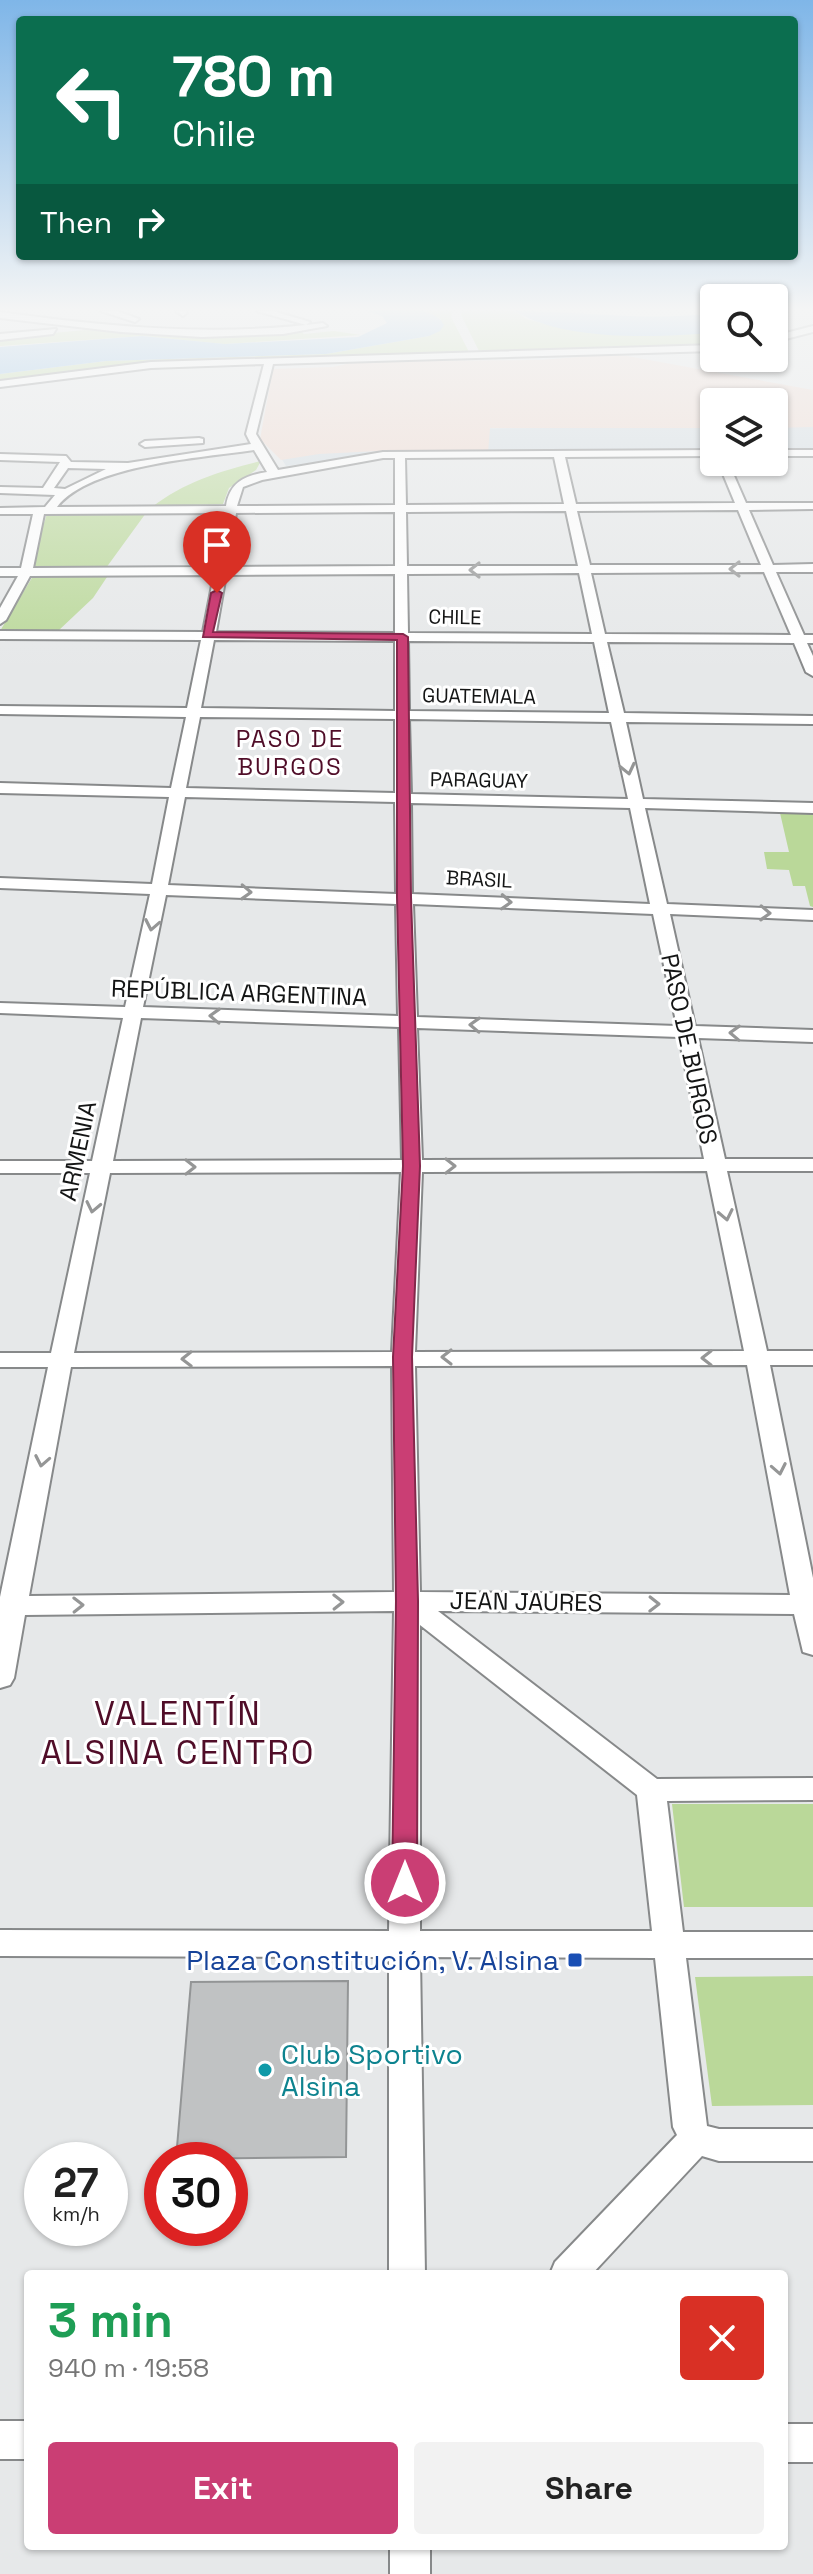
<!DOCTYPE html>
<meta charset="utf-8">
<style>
:root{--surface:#fff;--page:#f2f2f2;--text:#222;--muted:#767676;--accent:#ca3e74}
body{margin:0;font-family:"Space Grotesk",sans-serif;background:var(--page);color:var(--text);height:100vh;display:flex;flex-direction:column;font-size:30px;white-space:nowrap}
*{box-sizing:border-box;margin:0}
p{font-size:26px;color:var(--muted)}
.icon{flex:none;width:44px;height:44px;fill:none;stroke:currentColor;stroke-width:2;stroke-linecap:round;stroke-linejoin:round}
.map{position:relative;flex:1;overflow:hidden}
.sheet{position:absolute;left:24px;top:2270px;width:764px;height:280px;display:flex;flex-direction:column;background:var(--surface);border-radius:8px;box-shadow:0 2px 6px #0004}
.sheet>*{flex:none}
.guide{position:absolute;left:16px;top:16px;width:782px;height:244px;border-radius:8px;box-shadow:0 2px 6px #0004;background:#0b6e4f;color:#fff;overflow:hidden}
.fabs{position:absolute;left:700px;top:284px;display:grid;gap:16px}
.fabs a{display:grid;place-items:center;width:88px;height:88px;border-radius:8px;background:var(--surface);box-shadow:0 2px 6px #0004;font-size:40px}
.speed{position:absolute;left:24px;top:2142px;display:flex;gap:16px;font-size:40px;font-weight:700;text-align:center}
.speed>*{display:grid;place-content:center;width:104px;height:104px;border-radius:50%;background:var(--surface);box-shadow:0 2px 6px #0004;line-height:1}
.speed small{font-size:20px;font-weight:400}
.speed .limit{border:12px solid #d22;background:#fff;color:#111}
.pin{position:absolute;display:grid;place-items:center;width:68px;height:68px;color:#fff;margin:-82px -34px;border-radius:50% 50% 50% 0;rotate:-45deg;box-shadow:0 0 8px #0007}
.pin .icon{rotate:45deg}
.me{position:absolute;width:88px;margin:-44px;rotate:0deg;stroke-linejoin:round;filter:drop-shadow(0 0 6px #0008)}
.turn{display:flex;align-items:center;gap:28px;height:168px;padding:0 24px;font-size:36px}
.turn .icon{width:104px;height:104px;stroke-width:2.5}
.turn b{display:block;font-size:56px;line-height:68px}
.then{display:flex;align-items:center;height:76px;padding:0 24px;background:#0003;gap:16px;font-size:30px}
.round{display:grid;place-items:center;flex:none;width:84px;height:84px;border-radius:8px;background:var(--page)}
.overview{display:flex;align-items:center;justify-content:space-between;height:136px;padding:0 24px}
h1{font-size:48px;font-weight:800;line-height:60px;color:#1e9e55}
.cta{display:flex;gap:16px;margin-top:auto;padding:16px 24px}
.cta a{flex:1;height:92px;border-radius:8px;background:var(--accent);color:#fff;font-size:32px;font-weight:800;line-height:92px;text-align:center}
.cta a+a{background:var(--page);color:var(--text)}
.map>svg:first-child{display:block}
.built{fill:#d3dce2}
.industrial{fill:#f0d8ce}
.green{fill:#bad899}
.water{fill:#81b9e9}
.building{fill:#c0c2c3;stroke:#939596;stroke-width:2}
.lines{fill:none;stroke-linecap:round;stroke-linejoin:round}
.minor-casing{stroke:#87898a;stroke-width:4}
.minor{fill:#fff;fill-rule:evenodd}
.oneway{stroke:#959696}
.route{fill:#ca3e74;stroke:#83284b;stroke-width:2}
.transit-dot{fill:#1a4fb4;stroke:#fff;stroke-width:3}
.culture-dot{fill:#0f9aa8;stroke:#fff;stroke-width:3}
.labels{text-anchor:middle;stroke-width:6;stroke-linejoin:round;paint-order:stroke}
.far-street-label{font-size:20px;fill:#141515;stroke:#fff}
.far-quarter-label{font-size:24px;letter-spacing:2px;fill:#500d28;stroke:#fff}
.street-label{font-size:24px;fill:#141515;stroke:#fff}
.near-transit-label{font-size:28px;fill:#164399;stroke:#fff;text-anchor:end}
.near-culture-label{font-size:28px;fill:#0d838f;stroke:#fff;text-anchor:start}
.near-quarter-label{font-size:34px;letter-spacing:2px;fill:#500d28;stroke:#fff}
</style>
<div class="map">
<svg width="813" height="2574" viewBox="0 0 813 2574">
<rect width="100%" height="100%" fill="#e6e8e9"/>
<path class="built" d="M714,427V452H390L286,466L264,430Z
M774,427H813V452H774Z"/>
<path class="industrial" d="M616,354L813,390V427L774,428V402H714V428H490L488,453L378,451L319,454L281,460L260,439L273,369L333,367L360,361L541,360Z"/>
<path class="green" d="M425,311H453L451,317L469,352L189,363L0,383V374L106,361L326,354L429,336L441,319Z
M463,311H515L526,319L546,324L610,334L714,333V346L480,353L461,315Z
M85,330L224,336L299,330L304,334L334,331L361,335L224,344L143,336L0,346V338Z
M261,461L256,470L229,488L223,504L152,507C184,482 223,470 261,461Z
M146,513L106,568L28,570L47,514Z
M109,574L93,598L58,631H0L33,576Z
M780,813L813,814V907L810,906L805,886H793L789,870L767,869L764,852H789Z
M672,1804H813V1907H684Z
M813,1976V2105L712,2106L695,1977Z"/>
<path class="water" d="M367,311C388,311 433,303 444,325L440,331L429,336L326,354L106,361L0,374V347L142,336L225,344L358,337L387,323L382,316Z
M515,311C582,311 647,322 714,313V333C657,337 565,342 515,311Z"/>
<path class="building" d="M348,1981L346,2157L176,2159L191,1982Z"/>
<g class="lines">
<defs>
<path id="minor" d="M101,311H117L139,319L135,322Z
M176,311H186L187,313L183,316Z
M257,311H273L310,322L306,325Z
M0,312C108,327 214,337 323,323L327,326L283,334L202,337L121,332L0,318Z
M813,326V332L774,342V336Z
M56,329L53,334L0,340V334Z
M714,345V351L273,364L256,434L278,470L383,452L714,450V456L565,457L576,504L735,503L718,462H728L746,503H813V509L749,510L773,565L813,564V572H776L804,635H813V643H807L813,656V676L806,672L794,643L607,642L624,713L813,716V724L626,722L643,799L813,803V813L645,808L667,904L813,910V920L670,914L695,1026L813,1030V1042L698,1038L725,1159H813V1171H727L767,1351H813V1365H770L813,1578V1655L803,1652L794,1614L438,1611L657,1779L813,1778V1800L667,1801L683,1932H813V1958H686L707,2126L719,2129H813V2161H719L702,2156L592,2274H550L555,2262L677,2135L673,2127L655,1958L420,1957L425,2274H389V1957L0,1956V1930L389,1931L394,1611L25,1615L14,1678L10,1685L0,1688V1597L48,1367H0V1353H51L90,1173H0V1161H92L123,1018L0,1013V1003L125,1007L150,894L0,888V878L152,884L169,797L0,793V783L171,788L186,717L0,714V706L187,708L201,640L0,639V631L203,632L214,575L30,576L6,620L0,624V608L18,576H0V568H21L33,514H0V508L45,507L55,495L0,493V487L43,488L60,462L0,460V454L66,456L71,462L128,463L251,444L246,434L264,364L151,368L0,387V381L151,362ZM254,450L267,472C244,476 230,482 226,506L57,507C90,464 202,458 254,450ZM554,457L564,504L406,505L405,458ZM383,458H395V505L237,506L243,487L262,480ZM68,468L106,469L65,489L54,488ZM738,510L761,565H590L577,511ZM566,511L578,566H407L406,512ZM395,512V566L228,567L236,513ZM225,513L216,567L33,568L44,514ZM764,572L791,635L605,634L591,573ZM579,573L592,634L408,633L407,574ZM395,574V633L216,632L226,575ZM214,640L395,641V711L201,708ZM408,641L594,642L609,713L409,711ZM200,717L395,719V793L186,788ZM409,719L611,722L628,799L411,794ZM185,797L395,802L396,894L168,885ZM411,803L630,808L650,904L412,894ZM166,895L396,904L398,1016L143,1007ZM413,904L653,914L677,1026L417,1017ZM141,1018L399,1027L402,1160L113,1161ZM417,1028L679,1037L704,1159L422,1160ZM707,1171L744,1351L415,1352L422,1172ZM401,1172L392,1352L74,1353L110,1173ZM747,1365L790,1595L420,1592L415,1366ZM392,1366L394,1592L29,1596L71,1367ZM420,1625L637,1795L652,1931H420Z
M199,438L203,439V443L145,447L140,444L145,441Z
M774,450H813V456H774Z
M0,2421H28V2459H0Z
M784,2424H813V2462H784Z
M390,2546H430V2574H390Z"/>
</defs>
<use href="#minor" class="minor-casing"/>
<use href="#minor" class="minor"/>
</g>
<defs><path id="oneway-chevron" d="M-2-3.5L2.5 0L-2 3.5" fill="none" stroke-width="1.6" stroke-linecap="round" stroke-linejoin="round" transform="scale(2)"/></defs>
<g class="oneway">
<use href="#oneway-chevron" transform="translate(735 569) rotate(180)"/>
<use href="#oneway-chevron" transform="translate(475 570) rotate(180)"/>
<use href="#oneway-chevron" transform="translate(628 769) rotate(77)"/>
<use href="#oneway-chevron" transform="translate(246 892) rotate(2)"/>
<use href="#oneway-chevron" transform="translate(506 902) rotate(3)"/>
<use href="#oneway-chevron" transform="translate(765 913) rotate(2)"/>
<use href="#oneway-chevron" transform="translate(152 925) rotate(101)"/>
<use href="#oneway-chevron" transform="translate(215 1016) rotate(-178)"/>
<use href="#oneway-chevron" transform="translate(475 1025) rotate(-178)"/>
<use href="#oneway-chevron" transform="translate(735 1033) rotate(-178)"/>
<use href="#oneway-chevron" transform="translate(450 1166)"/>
<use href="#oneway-chevron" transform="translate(190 1167)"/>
<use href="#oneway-chevron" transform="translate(93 1207) rotate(102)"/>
<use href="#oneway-chevron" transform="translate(726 1215) rotate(78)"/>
<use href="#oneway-chevron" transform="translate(447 1357) rotate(-180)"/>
<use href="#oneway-chevron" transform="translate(707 1358) rotate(-180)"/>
<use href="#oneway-chevron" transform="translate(187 1359) rotate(179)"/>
<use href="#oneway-chevron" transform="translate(42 1461) rotate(101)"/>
<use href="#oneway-chevron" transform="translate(779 1469) rotate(79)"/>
<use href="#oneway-chevron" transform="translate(338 1602) rotate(-1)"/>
<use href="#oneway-chevron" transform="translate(654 1604) rotate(1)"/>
<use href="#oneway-chevron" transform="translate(78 1605) rotate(-1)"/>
</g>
<linearGradient id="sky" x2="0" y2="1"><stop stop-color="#7fb6e8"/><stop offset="0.46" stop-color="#f4f5f5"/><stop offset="1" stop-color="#f4f5f5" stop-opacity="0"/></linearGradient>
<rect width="813" height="672" fill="url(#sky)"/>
<path class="route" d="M217,590L222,593L213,632L403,634L408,637L411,897L420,1166L412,1357L418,1601L417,1883L413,1890L405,1893L396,1890L392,1883L396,1601L393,1357L403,1166L397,897V640L203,637L211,593Z"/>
<rect class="transit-dot" x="567" y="1952" width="16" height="16" rx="4"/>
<circle class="culture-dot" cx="265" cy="2070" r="8"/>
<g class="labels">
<g class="far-street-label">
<text transform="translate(455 617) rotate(1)" y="7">CHILE</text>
<text transform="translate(479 696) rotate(1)" y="7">GUATEMALA</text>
<text transform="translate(479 780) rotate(1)" y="7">PARAGUAY</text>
<text transform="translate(479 879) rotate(3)" y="7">BRASIL</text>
</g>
<g class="far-quarter-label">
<text x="290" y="747">PASO DE<tspan x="290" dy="28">BURGOS</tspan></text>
</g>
<g class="street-label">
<text transform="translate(239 993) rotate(2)" y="8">REPÚBLICA ARGENTINA</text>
<text transform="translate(689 1049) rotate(78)" y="8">PASO DE BURGOS</text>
<text transform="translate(78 1151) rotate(-78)" y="8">ARMENIA</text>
<text transform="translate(526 1602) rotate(1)" y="8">JEAN JAURES</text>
</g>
<g class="near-transit-label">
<text x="559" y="1970">Plaza Constitución, V. Alsina</text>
</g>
<g class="near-culture-label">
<text x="281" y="2064">Club Sportivo<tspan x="281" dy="32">Alsina</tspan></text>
</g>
<g class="near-quarter-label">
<text x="178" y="1725">VALENTÍN<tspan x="178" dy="39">ALSINA CENTRO</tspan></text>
</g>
</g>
</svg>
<div class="fabs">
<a><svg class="icon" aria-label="search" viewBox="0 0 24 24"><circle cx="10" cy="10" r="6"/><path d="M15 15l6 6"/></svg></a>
<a><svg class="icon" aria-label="layers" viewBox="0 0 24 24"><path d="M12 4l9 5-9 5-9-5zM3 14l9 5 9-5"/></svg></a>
</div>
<div class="speed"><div>27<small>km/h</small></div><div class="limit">30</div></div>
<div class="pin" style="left:217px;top:593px;background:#d93025"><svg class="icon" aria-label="arrive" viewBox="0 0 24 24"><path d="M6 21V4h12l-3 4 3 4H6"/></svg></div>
<svg class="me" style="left:405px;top:1883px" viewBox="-20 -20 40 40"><circle r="17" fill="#ca3e74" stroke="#fff" stroke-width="3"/><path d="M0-11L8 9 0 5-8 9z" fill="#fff"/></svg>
<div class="guide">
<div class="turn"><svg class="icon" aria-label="left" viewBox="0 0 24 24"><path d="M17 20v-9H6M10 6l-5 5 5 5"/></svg><div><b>780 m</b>Chile</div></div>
<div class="then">Then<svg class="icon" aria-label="right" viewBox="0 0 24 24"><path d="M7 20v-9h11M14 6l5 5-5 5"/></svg></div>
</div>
<section class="sheet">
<div class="overview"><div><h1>3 min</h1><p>940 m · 19:58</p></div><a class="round" style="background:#d93025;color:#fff"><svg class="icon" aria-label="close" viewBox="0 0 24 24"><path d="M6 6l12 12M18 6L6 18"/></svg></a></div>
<div class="cta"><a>Exit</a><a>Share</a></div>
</section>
</div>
